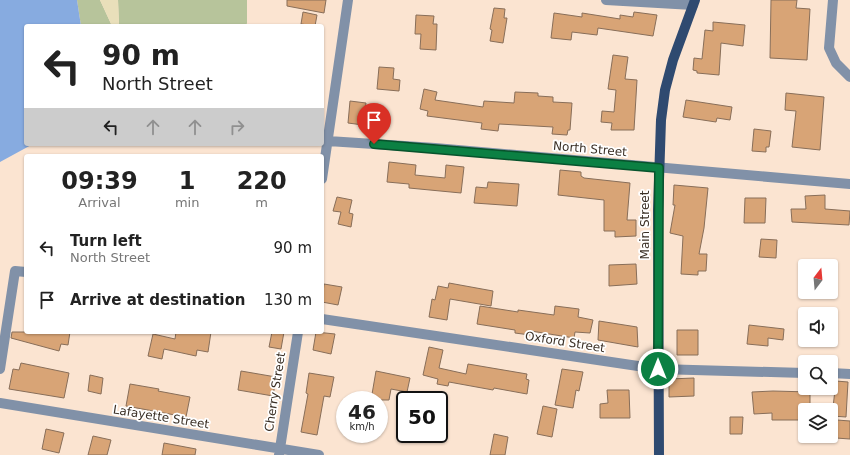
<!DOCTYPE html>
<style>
:root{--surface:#fff;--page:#f6f6f6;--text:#222;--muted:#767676}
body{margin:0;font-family:"DejaVu Sans",sans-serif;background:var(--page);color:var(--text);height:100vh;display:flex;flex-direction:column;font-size:15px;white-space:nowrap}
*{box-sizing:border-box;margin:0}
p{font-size:13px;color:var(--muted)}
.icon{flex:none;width:22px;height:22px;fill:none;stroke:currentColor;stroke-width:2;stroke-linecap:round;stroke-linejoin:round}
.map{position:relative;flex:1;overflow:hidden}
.side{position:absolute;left:24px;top:154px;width:300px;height:180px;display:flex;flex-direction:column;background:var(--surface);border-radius:4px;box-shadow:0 1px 3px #0004}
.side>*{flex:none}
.guide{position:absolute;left:24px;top:24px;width:300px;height:122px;border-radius:4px;box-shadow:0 1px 3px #0004;background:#fff;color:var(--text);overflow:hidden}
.needle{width:26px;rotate:16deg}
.buttons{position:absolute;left:798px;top:259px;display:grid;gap:8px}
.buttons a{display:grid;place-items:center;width:40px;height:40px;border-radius:4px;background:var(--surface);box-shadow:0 1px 3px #0004;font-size:20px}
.speed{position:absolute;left:336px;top:391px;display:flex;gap:8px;font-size:20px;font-weight:700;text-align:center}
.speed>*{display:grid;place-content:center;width:52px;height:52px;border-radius:50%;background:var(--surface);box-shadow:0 1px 3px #0004;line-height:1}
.speed small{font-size:10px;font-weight:400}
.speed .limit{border:2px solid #111;border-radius:6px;background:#fff;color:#111}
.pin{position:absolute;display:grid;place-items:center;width:34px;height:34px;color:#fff;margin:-41px -17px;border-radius:50% 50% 50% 0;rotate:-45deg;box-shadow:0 0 4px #0007}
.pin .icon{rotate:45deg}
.me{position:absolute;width:44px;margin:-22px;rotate:0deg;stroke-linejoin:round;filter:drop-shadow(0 0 3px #0008)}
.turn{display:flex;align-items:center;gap:14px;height:84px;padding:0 12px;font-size:18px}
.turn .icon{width:52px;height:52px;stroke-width:2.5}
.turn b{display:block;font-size:28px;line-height:34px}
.lanes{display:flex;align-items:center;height:38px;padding:0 12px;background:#0003;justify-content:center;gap:20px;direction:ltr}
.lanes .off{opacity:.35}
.eta{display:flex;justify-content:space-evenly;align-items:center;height:68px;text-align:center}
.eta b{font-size:24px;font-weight:700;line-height:28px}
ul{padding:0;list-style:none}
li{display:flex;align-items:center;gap:12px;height:52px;padding:0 12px}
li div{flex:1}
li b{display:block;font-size:15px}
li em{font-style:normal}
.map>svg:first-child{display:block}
.green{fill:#b7c49b}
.sand{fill:#e9dfba}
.water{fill:#87abe0}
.building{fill:#d8a476;stroke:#886e59}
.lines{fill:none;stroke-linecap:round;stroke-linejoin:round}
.minor{stroke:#8191a8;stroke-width:10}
.major{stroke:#2f4a70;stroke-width:10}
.route-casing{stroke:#07532c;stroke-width:10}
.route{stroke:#0b8043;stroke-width:7}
.labels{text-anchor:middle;stroke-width:3.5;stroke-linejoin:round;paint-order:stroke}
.street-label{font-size:12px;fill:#3b3026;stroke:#fff}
</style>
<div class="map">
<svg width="850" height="455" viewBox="0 0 850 455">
<rect width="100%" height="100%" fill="#fbe4d1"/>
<path class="green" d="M77,0H100L112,26H81Z
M118,0H247V23L246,26H119Z"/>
<path class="sand" d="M100,0H118L119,26H112Z"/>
<path class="water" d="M0,0H77L81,26H26V144H33L0,162Z"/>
<path class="building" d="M287,0H326L324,13L287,6Z
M771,0H797L796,8L810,9L807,60L770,58Z
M494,8L505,9L504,18H507L503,43L490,41L492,30L490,29Z
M303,12L317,15L315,26L301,24Z
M634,12L657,15L653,36L598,28L597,35L572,32L571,40L551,38L554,13L582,17V13L620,19V15L633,17Z
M416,15L434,16L433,24H437L436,50L420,49L421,34H415Z
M713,22L745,25L743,46L721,43L719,75L697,73V71L693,70L694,58L702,59L705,30L713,31Z
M613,55L628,57L625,79L637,80L634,130H611L612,123L601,122L602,111L614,112L616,90L608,89Z
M379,67L394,68L393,79L400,80L399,91L377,89Z
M424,89L437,92L435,100L483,107L484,101L514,103L515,92L538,93V96L553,97V102L572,103L570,130H568L567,135L552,134L553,127L499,124L498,131L481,129L482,123L427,116L428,111L420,109Z
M786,93L824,97L820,150L792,147L796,111L785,110Z
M686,100L732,107L730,120L717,118L716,122L683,117Z
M350,101L366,103L363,125L348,123Z
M754,129L771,131L769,147H766V152L752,151Z
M389,162L416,165L415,175L445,178L446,165L464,167L461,193L409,188V184L387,182Z
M560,170L581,172V176L584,178L630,183L627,220H636V236L615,237V231H604V200L558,195Z
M488,182L519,184L517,206L474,203L476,187L487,188Z
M674,185L708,188L704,228L699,254H707L706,271H698V275L681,274L683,236L670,233L675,205H673Z
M825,195V209L850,211L849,225L792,222L791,209H806L805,196Z
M337,197L352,200L349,213L353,214L351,227L338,224L341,212L333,211Z
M745,198H766L765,223H744Z
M761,239L777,240L776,258L759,257Z
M636,264L637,284L609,286V265Z
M449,283L493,291L491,306L450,299L447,320L429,317L432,299L435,300L438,286L448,288Z
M324,284L342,287L338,305L322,302Z
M480,306L518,312V310L554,315L555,306L579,309L578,317L593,320L590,333L575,332L574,338L531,331L530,335L515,333V330L477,324Z
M599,321L637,327L638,347L598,340Z
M749,325L784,329L783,340L768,338V346L747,344Z
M677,330H698V355H677Z
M12,332H70L68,345L61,344L59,351L11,338Z
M176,332H211L208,352L197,350L196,356L164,349L162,359L148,356L153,334L175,339Z
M272,332H284L281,349L269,347Z
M316,332L335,334L331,354L313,350Z
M429,347L443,350L439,368L466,374L468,364L527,374L526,379L529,380L527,394L494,388L493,390L449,382L448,386L437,384L438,379L423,375Z
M21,363L69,373L64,398L9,389L13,369L19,370Z
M562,369L583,372L579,391L576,390L573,408L555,405Z
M241,371L276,377L273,396L238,390Z
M376,371L410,378L407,392L391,389L389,400H371Z
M309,373L334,377L330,397L324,396L317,435L301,432L308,394L306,393Z
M90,375L103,378L101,394L88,391Z
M694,378V396L669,397V379Z
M836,381L848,382L846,417L832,416Z
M130,384L159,389L158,391L190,397L186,417L126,406Z
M607,390H629L630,418H600V404L608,403Z
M773,391L810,392V410H805V420H772V413L754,414L752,392Z
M543,406L557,409L552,437L537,434Z
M730,417H743L742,434H730Z
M837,420L850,421V439L836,438Z
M46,429L64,433L59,453L42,449Z
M494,434L508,437L505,455H490Z
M93,436L111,440L107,455H88Z
M164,443L196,449L195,455H162Z"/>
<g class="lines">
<path class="minor" d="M606,0L693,5
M833,0L829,48L836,63L850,77
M328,141L435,148L850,184
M322,179L348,0
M322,319L658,369L805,373
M0,369L15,271L26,272
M831,373L850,374
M0,403L319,455
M279,455L298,332"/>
<path class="major" d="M659,455L658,210L661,120L665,90L673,60L695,0"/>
</g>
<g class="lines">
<defs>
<path id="route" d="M374,144L659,168L658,369"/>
</defs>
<use href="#route" class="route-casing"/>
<use href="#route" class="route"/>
</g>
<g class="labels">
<g class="street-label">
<text transform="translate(590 149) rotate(5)" y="4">North Street</text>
<text transform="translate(645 225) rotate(-90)" y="4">Main Street</text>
<text transform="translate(565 342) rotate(9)" y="4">Oxford Street</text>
<text transform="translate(275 392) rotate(-81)" y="4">Cherry Street</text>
<text transform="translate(161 417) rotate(9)" y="4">Lafayette Street</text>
</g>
</g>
</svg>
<div class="buttons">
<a><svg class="needle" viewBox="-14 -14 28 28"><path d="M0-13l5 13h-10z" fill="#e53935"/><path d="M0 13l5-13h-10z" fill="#767676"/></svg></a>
<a><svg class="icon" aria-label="sound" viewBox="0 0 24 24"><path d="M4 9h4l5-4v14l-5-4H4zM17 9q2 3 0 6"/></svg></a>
<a><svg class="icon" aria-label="search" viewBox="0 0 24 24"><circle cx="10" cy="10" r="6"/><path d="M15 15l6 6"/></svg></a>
<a><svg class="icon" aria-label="layers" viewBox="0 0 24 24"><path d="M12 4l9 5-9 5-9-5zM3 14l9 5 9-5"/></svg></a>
</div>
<div class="speed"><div>46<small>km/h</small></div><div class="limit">50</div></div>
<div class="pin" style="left:374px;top:144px;background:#d93025"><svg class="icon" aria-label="arrive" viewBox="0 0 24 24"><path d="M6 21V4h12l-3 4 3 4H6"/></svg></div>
<svg class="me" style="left:658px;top:369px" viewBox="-20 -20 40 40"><circle r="17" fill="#0b8043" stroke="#fff" stroke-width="3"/><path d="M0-11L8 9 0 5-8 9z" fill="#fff"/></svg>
<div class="guide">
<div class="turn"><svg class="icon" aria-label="left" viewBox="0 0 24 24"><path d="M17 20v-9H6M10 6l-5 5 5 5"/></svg><div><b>90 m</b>North Street</div></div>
<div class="lanes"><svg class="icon" aria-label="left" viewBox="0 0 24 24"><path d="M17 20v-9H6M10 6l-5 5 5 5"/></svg><svg class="icon off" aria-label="ahead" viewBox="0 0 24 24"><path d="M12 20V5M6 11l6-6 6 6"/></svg><svg class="icon off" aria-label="ahead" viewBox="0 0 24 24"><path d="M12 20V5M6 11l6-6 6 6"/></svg><svg class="icon off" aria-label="right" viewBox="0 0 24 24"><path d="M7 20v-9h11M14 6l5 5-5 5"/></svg></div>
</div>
<section class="side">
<div class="eta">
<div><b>09:39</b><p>Arrival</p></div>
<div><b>1</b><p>min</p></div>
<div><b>220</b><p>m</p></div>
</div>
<ul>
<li><svg class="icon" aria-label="left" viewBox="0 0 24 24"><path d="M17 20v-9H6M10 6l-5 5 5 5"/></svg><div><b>Turn left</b><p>North Street</p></div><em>90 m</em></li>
<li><svg class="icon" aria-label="arrive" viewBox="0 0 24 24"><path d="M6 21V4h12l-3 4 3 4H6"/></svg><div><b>Arrive at destination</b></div><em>130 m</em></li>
</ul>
</section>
</div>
